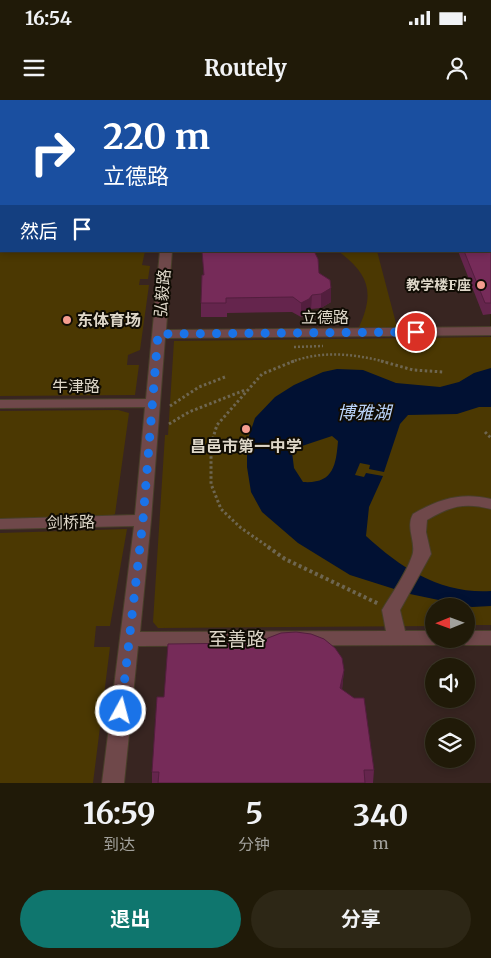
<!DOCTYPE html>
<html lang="zh">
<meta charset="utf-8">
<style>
:root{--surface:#201a08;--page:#2d2716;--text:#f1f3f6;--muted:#a2a19c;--line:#3d3829;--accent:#0f766e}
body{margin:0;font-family:Merriweather,"Noto Sans SC",serif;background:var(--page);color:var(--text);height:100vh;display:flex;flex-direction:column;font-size:19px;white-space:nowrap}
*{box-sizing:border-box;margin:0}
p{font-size:16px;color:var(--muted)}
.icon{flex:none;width:28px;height:28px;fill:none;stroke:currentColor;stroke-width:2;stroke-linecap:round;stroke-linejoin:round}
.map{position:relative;height:683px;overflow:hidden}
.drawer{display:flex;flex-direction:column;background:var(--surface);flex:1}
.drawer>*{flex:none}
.top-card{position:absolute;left:0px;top:0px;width:491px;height:152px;box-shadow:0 2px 8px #0003,0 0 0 1px var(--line);background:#1a4fa0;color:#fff;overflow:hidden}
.needle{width:32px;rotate:269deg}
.controls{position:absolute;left:425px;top:498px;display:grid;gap:10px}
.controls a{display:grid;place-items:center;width:50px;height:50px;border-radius:50%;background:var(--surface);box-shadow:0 2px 8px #0003,0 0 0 1px var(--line);font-size:25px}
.pin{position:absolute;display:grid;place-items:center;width:42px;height:42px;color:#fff;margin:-21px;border:2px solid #fff;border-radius:50%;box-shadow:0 1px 5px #0007}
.me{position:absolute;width:55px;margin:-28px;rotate:7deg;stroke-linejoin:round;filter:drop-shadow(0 0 4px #0008)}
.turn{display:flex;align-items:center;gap:18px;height:105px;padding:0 20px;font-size:22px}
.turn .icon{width:65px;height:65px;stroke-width:2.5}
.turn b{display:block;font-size:35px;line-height:42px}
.then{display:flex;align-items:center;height:48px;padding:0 20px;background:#0003;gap:10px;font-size:19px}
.eta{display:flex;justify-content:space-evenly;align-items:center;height:85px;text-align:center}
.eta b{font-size:30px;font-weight:700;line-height:35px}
.cta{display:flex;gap:10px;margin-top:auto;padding:10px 20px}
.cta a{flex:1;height:58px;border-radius:30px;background:var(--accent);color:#fff;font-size:20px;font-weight:700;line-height:58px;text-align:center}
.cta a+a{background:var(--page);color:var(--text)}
.status{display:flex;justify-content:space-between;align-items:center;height:35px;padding:0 25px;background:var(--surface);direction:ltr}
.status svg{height:14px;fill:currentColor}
header{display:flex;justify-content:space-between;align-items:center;height:65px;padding:0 20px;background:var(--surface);font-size:22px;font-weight:700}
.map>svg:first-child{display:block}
.education{fill:#382521;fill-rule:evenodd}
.green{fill:#4b3802}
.water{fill:#011133;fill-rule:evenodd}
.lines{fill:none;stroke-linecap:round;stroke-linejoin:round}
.minor-casing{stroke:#483f29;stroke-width:2}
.path-far2{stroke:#6e6651;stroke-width:2.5;stroke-dasharray:2 2;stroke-linecap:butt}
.path-far1{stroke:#6e6651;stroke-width:3;stroke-dasharray:2.5 2.5;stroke-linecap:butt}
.path{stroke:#6e6651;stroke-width:4;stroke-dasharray:3 3;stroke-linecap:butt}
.minor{fill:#6f484a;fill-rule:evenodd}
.wall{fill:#65254d}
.shaded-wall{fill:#531e3e}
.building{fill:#762b59;stroke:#531e3e}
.route{stroke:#1a73e8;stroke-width:9;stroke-dasharray:0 16.2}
.poi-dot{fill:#f59d8f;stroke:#100c04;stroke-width:2}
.labels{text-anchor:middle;stroke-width:4;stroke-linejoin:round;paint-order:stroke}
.far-poi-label{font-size:14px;font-weight:bold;fill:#ded7c9;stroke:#100c04;text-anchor:end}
.street-label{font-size:16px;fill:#ded7c9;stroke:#100c04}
.poi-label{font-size:16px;font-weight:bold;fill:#ded7c9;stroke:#100c04;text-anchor:start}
.water-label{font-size:18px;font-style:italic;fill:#bbd4fa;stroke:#100c04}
.near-street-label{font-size:19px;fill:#ded7c9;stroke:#100c04}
</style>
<div class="status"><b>16:54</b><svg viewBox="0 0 49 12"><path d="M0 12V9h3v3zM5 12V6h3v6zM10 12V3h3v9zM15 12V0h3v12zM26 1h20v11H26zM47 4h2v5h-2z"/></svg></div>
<header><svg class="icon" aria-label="menu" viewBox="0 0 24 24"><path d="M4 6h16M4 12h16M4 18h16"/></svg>Routely<svg class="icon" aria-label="person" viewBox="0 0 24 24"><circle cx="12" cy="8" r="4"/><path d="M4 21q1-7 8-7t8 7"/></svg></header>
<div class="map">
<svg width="491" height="683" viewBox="0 0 491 683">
<rect width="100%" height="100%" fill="#2b220a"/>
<path class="education" d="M490,119L491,683H0V124L1,151H490ZM434,506H466V539H434ZM434,566H466V599H434ZM434,626H466V659H434Z"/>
<path class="green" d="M0,99L1,151H145L142,165L150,166L148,179H140L139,185H149L140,250L128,255L127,265H139L135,295L0,296Z
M338,151H377L397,227H359C375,192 369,174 338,151Z
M491,237V525H466V506H434V526L158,528L153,522L165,335H168L174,241Z
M118,310L129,313L115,414L104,419L0,421V311Z
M127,429L110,526H96L94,547H110L93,683H0V433Z"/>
<path class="water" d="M0,0H491V21L490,1H1L0,50Z
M491,268V307H479L457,314L408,315L400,324L384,372L369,369L370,365L360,363L355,375L364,377L366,373L383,376L369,407L366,436C402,469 441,494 491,491V506L472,507L410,494L350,475L298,443L262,412L251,392L247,367V342L255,318L275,297L294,285L323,272L337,269L363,270L396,283L440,287L459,282L474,273ZM332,336L338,341C336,366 333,384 303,382L294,368L292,352L302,346Z"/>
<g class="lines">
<defs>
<path id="minor" d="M0,86H1V92H0Z
M490,87H491V93H490Z
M490,127H491V133H490Z
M160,151H172L166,230L491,227V235L165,238L151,420L140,532L386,531L382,510C392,493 406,474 412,456C417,443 405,428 413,414C439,399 461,392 491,399V409C464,402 451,406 427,420L426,432L431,454L400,510L405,531H434V539H443L441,543L434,545L138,546L124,683H102L134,426L0,429V419L135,415L145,307L0,308V300L146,299Z
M466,531H491V545H466L459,543L457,539H466Z"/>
</defs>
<use href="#minor" class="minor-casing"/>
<path class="path-far2" d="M294,247L323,246
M291,262C323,250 354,254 386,262"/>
<path class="path-far1" d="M381,261L413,270L443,272
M170,306L199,287L225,277
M169,324L189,312L245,290
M485,332L491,338
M270,448L241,428L221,409L211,384V344L217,325L262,274L294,261"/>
<path class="path" d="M268,447L285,459L379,504"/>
<use href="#minor" class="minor"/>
</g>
<path class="wall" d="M202,151L319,173L331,202L321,208L311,209L309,213L301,217L292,212L227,213V217H201V203L204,175Z
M458,151H491V214L483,215Z
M257,546L344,570L342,590L374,670L373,683H152V672L164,597Z"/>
<path class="shaded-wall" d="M331,188V202L321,208V194Z
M312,195L311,209L309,213L301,217V203Z
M344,570L342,588L338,606L340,588Z"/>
<path class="building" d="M490,149L491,151V203H485L464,151H490Z
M202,151H314L318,159L319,173L330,180L331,188L321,194L312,195L309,199L301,203L293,197L226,198V203H201L202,175H204Z
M296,532L311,534L324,539L335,548L342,558L344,570L340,588L354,598H364L374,670H364L365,683H158L159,672H152L157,597H164L168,544L250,543L257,546L268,538L281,533Z"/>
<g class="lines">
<path class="route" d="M121,611L143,420L158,234L416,232"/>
</g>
<g class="poi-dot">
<circle cx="481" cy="185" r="5"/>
<circle cx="67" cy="220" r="5"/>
<circle cx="246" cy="329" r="5"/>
</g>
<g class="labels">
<g class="far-poi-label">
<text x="471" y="190">教学楼F座</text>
</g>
<g class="street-label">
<text transform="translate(162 193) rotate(-85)" y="6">弘毅路</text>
<text x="325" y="223">立德路</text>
<text x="76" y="292">牛津路</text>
<text transform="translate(71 422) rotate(-1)" y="6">剑桥路</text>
</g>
<g class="poi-label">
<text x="77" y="226">东体育场</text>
<text x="246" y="352" text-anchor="middle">昌邑市第一中学</text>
</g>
<g class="water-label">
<text x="364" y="319">博雅湖</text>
</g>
<g class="near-street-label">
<text x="237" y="546">至善路</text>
</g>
</g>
</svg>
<div class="controls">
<a><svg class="needle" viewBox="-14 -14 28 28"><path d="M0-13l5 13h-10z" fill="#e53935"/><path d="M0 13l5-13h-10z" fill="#a2a19c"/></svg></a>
<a><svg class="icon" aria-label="sound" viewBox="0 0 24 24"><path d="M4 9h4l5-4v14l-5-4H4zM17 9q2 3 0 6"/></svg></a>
<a><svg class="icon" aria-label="layers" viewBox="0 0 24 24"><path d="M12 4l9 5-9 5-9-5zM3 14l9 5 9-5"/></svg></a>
</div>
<div class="pin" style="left:416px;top:232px;background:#d93025"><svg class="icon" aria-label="arrive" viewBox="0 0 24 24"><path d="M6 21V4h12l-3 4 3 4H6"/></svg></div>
<svg class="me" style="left:121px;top:611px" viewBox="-20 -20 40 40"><circle r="17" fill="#1a73e8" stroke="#fff" stroke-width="3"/><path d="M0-11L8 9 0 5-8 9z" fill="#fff"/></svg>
<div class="top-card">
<div class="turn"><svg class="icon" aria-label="right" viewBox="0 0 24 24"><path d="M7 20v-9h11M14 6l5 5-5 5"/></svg><div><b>220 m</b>立德路</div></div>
<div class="then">然后<svg class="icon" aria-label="arrive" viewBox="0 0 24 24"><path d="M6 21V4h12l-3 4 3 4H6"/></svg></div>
</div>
</div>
<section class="drawer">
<div class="eta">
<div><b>16:59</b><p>到达</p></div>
<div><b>5</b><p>分钟</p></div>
<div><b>340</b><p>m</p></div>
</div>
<div class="cta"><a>退出</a><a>分享</a></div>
</section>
